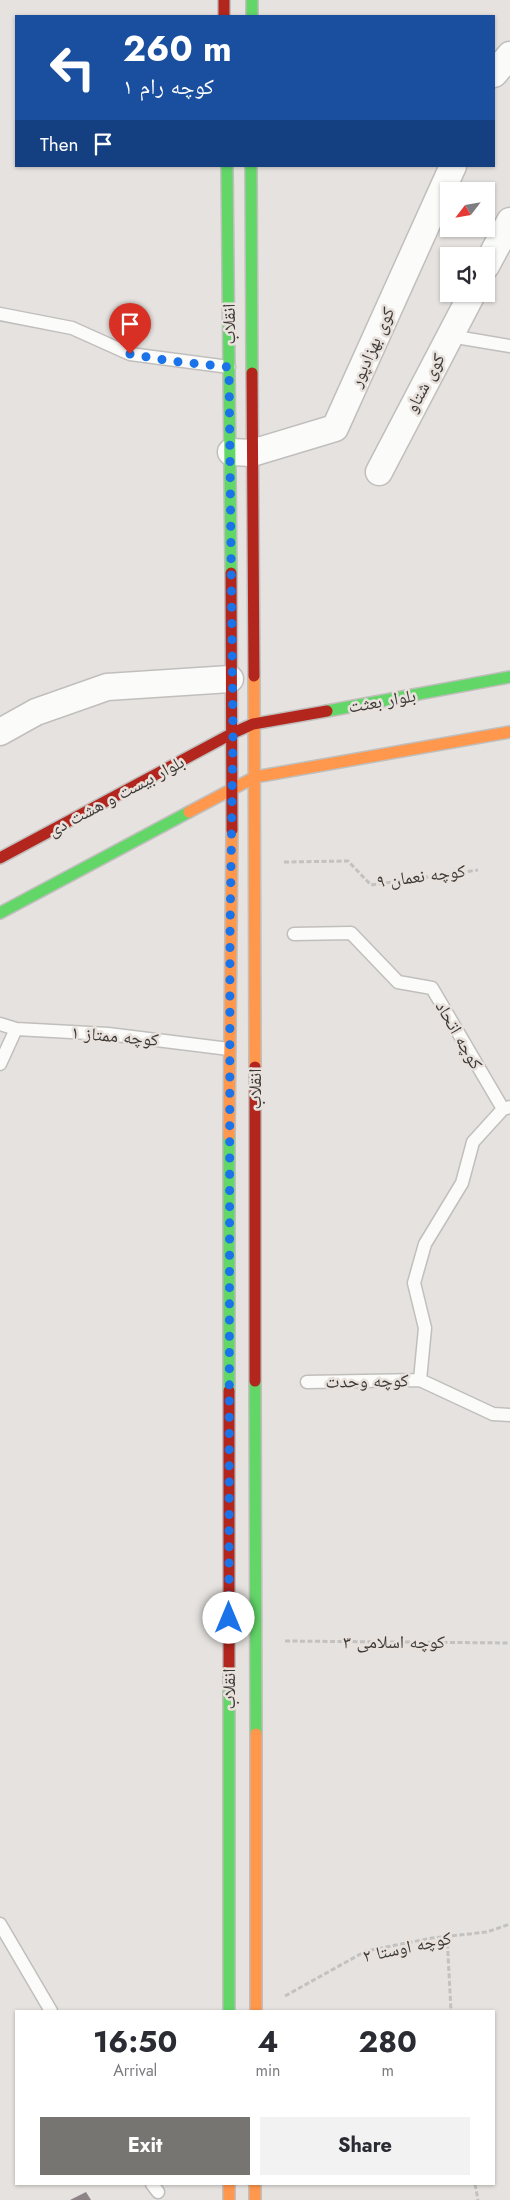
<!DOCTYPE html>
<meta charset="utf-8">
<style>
:root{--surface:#fff;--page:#f2f2f3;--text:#2b2b33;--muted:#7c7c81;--accent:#777572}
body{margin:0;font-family:Jost,"Noto Naskh Arabic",sans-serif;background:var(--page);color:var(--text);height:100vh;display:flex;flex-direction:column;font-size:19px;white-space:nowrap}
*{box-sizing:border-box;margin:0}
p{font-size:16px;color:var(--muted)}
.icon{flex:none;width:28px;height:28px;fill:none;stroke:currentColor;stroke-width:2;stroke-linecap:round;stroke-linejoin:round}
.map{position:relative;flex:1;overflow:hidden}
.side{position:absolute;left:15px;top:2010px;width:480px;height:175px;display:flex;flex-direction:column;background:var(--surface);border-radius:0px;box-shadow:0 1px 4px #0004}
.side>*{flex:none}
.top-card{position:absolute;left:15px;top:15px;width:480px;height:152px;border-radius:0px;box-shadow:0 1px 4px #0004;background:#1a4fa0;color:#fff;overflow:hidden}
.needle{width:32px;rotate:239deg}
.tools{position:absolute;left:440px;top:182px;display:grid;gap:10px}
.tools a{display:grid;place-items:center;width:55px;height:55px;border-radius:0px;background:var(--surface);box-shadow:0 1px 4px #0004;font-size:25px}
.pin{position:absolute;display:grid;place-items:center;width:42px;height:42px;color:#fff;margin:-51px -21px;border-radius:50% 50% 50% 0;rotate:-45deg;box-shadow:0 0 5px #0007}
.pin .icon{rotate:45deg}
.me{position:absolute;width:55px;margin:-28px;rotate:0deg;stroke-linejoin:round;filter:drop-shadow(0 0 4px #0008)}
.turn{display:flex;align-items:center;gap:18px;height:105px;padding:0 25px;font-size:22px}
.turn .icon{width:65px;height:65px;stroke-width:2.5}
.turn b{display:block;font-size:35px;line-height:42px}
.then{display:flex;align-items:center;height:48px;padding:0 25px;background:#0003;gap:10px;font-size:19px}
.eta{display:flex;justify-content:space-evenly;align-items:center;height:85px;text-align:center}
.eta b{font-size:30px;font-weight:700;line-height:35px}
.button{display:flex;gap:10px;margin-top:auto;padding:10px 25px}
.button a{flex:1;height:58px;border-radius:0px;background:var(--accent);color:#fff;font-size:20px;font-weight:700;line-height:58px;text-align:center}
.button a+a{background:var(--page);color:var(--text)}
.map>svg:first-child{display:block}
.building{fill:#8e8387}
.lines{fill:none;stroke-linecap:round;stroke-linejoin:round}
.lane-casing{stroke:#c1bfbd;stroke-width:15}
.street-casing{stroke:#c1bfbd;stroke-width:29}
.fast-casing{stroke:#c1bfbd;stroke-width:14}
.slow-casing{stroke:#c1bfbd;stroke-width:14}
.jam-casing{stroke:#c1bfbd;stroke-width:14}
.path{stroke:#c3c2c1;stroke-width:3;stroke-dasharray:5 2.5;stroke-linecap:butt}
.lane{stroke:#fbfbfa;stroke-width:12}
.street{stroke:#fbfbfa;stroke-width:26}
.fast{stroke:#63d668;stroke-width:11}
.slow{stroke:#ff974d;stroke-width:11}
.jam{stroke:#b3261e;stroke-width:11}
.route{stroke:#1a73e8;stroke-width:9;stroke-dasharray:0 16.2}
.labels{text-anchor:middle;stroke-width:5;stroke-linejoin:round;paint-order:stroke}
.street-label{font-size:18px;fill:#3c3a38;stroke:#e8e1dc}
</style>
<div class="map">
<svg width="510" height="2200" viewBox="0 0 510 2200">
<rect width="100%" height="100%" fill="#e5e2df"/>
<path class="building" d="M86,2192L91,2200H70Z"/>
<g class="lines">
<defs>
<path id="lane" d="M0,314L72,328L130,354L229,367
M450,336L510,346
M294,934L351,933L398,982L432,988L503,1109L510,1107
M0,1024L16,1029L108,1034L229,1049
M0,1064L16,1029
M420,1380L425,1328L414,1283L425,1244L462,1183L473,1142L503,1109
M307,1382L420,1380L493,1414L510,1415
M0,1924L51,2011
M152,2184L158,2192"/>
<path id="street" d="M494,74L510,55
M486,266L510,221
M231,452L252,453L335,428L453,166
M379,472L472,294
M0,732L36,712L107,687L230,679"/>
<path id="fast" d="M252,0V16
M227,166L231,573
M251,166L252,373
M327,711L510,677
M0,913L189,812
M229,1136V1391
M255,1381L256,1734
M229,1667V2011"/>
<path id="slow" d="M254,676L255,1067
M189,812L255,777L510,732
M229,1136L232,830
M256,1734V2011
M229,2184V2200
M255,2184V2200"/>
<path id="jam" d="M224,0V16
M252,373L254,676
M231,573L232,830
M0,858L233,733L253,724L327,711
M255,1067V1381
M229,1391V1667"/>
</defs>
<use href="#lane" class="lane-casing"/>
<use href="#street" class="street-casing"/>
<use href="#fast" class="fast-casing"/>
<use href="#slow" class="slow-casing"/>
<use href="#jam" class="jam-casing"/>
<path class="path" d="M284,862L348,861L371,885L478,870
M285,1641L510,1643
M447,1936L451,2011
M285,1996L366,1951L432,1938L487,1932L510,1924
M475,2184L478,2200"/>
<use href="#lane" class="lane"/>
<use href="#street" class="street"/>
<use href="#fast" class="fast"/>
<use href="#slow" class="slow"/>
<use href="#jam" class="jam"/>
</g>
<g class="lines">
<path class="route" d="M130,354L171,361L229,367L233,734L230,932L229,1618"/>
</g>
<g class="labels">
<g class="street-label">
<text transform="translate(229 324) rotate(-91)" y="6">انقلاب</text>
<text transform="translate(372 347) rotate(-66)" y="6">کوی بهزادپور</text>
<text transform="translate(425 383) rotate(-62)" y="6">کوی شتاو</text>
<text transform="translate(382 701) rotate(-10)" y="6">بلوار بعثت</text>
<text transform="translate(116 796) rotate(-28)" y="6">بلوار بیست و هشت دی</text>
<text transform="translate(421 876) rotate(-7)" y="6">کوچه نعمان ۹</text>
<text transform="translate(459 1035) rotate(60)" y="6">کوچه اتحاد</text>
<text transform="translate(115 1036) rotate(5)" y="6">کوچه ممتاز ۱</text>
<text transform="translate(255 1089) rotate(-90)" y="6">انقلاب</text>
<text transform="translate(367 1381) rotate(-1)" y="6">کوچه وحدت</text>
<text x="394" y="1648">کوچه اسلامی ۳</text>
<text transform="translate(229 1689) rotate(-90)" y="6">انقلاب</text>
<text transform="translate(407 1947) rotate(-12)" y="6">کوچه اوستا ۲</text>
</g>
</g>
</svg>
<div class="tools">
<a><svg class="needle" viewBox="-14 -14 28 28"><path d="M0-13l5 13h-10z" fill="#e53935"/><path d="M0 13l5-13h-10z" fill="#7c7c81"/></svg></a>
<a><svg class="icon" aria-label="sound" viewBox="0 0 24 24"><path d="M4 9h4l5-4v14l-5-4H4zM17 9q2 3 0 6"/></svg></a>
</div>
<div class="pin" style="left:130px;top:354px;background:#d93025"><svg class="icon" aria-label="arrive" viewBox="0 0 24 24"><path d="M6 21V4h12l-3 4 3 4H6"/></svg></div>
<svg class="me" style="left:229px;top:1618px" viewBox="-20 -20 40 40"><circle r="19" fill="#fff"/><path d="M0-13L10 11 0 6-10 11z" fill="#1a73e8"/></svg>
<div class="top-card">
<div class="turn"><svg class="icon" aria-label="left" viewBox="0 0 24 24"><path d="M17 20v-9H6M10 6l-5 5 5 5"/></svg><div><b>260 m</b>کوچه رام ۱</div></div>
<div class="then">Then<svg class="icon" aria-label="arrive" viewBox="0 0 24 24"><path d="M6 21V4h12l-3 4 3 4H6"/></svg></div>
</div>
<section class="side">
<div class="eta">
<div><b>16:50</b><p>Arrival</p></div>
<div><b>4</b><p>min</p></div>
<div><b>280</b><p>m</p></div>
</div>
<div class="button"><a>Exit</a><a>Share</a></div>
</section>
</div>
